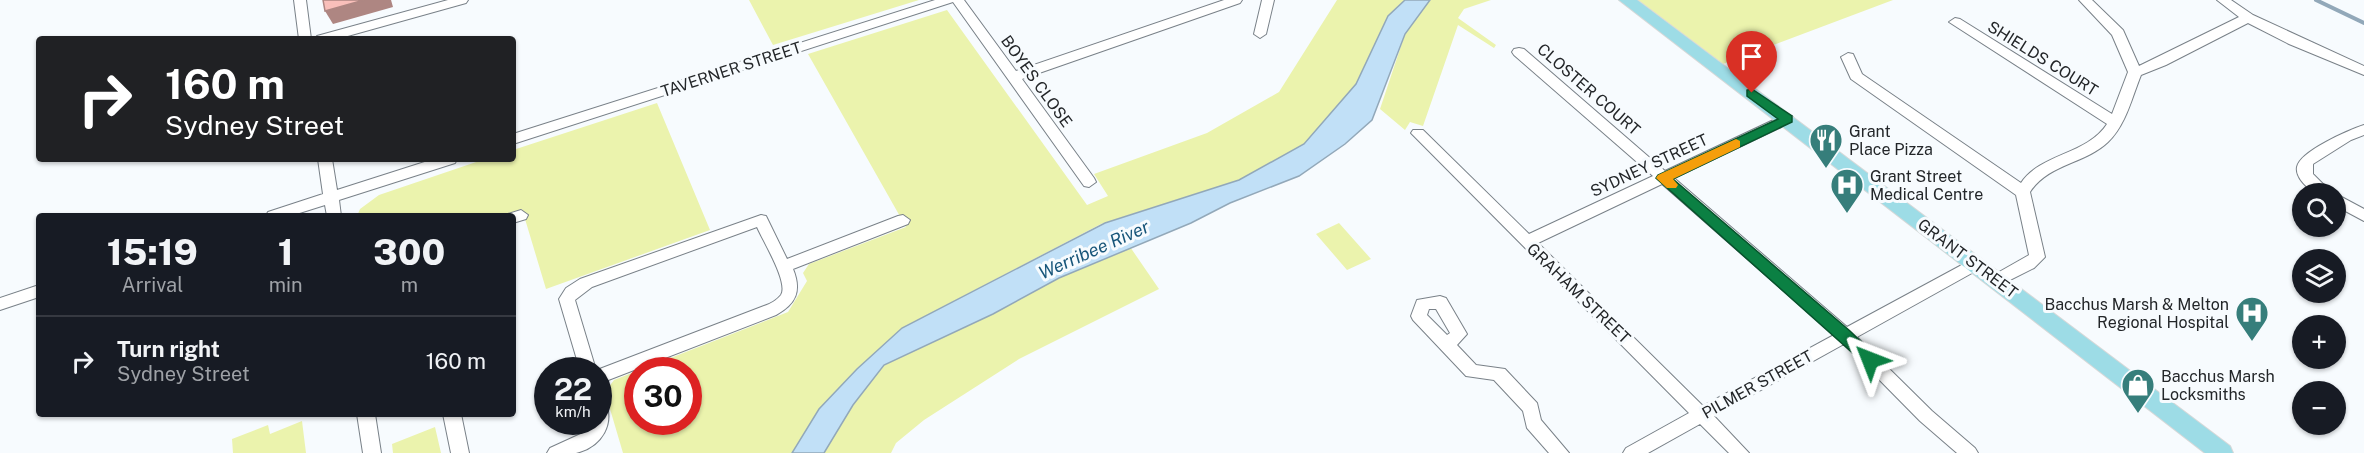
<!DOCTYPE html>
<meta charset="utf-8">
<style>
:root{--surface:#171b24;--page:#20242c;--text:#f1f3f6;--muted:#9ea1a6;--line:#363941}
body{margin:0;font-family:"Public Sans",sans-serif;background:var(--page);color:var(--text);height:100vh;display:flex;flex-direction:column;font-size:22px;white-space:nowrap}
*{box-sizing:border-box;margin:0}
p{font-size:20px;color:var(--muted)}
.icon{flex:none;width:33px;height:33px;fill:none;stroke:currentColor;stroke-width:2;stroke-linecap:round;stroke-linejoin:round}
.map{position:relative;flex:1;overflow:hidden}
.details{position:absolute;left:36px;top:213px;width:480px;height:204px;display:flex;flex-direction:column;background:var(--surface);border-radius:6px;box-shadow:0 2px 4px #0004}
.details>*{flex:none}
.top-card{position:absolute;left:36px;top:36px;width:480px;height:126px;border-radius:6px;box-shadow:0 2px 4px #0004;background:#202124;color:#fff;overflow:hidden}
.fabs{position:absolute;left:2292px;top:183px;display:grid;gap:12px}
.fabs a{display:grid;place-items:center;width:54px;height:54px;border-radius:50%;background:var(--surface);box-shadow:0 2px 4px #0004;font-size:30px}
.speed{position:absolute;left:534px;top:357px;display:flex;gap:12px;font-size:30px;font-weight:700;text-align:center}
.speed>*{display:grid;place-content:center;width:78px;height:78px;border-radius:50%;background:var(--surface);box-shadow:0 2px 4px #0004;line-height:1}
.speed small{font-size:15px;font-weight:400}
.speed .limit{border:9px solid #d22;background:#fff;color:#111}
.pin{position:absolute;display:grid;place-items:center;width:51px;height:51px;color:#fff;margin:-62px -26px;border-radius:50% 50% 50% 0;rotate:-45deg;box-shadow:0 0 6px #0007}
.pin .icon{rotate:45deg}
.me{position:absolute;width:66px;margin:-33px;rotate:315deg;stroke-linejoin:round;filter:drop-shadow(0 0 4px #0008)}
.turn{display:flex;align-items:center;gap:21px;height:126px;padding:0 30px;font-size:27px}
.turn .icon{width:78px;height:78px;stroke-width:2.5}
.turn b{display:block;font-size:42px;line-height:51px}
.eta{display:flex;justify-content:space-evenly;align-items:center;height:102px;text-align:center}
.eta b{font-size:36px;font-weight:800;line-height:42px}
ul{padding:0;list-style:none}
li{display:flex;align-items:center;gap:18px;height:90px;padding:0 30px;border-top:2px solid var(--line)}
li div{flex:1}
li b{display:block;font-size:22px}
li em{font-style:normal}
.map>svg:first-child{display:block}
.green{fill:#ebf3ad;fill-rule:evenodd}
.water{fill:#c1e0f7;stroke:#92a8b9;stroke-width:1.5}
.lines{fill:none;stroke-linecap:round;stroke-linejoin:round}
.stream{stroke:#92a8b9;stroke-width:4}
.minor-casing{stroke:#798188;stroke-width:2}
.major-casing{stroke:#d7d8d8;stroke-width:2}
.minor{fill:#fff;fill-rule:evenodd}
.major{fill:#9ddce6;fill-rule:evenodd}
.shaded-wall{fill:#ae8682}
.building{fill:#f9bfba;stroke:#ae8682;stroke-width:1.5}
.route{fill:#0b8043;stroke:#07532c;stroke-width:1.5}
.slow{fill:#f59e0b}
.labels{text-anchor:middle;stroke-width:6;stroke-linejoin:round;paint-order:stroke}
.street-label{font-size:16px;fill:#232629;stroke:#f7fbfe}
.poi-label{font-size:16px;fill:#232629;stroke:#f7fbfe;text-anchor:start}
.water-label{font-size:18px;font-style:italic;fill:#18567a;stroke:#f7fbfe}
</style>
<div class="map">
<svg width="2364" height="453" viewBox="0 0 2364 453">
<rect width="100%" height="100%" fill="#f7fbfe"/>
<path class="green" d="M749,0H919L773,45Z
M1337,0H1405L1388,16L1356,84L1304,144L1239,180L1101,224L902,328L819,409L792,453H623L605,392L614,380L788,312L807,281L803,273L809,264L906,227L808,54L947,10L1087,205L1108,196L1094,174L1207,133L1279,92ZM638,370H688V422H638Z
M1430,0H1491L1464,9L1458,18L1496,45L1494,48L1458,25L1423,126L1410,122L1405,130L1380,109L1405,34Z
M1638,0H1893L1723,64Z
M657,103L710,230L546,289L522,209L499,216H357L360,209L379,195L485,159H513V150Z
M1339,223L1371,259L1347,270L1316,234Z
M1126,241L1159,289L1019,359L924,420L896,443L891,453H824L853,405L884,365Z
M302,421L306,453H233L232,439L268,425L270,434Z
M435,427L441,453H393L392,444Z"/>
<path class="water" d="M1405,0H1430L1405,34L1372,120L1345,144L1299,176L1230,203L1191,223L1059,278L993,314L884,365L853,405L824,453H792L819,409L857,369L902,328L1105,223L1239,180L1304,144L1356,84L1388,16Z"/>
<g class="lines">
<path class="stream" d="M2316,0L2364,23"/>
<defs>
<path id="minor" d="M294,0H306L311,39H299Z
M448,0H468L466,3L337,39H316L317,36Z
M935,0H964L1016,71L1224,0H1242L1240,3L1022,79L1094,178L1096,182L1089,187L1084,186L953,2L513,144V134Z
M1262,0H1274L1266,34L1260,38L1254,34Z
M2079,0H2092L2123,30L2139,66L2239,17L2217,0H2231L2253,15L2364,66V75L2289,44L2248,23L2166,65L2141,75C2132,97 2126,125 2108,142C2085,164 2048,164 2030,192L2045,257L2034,268L1998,286L1992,284L1990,280L1992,276L2029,255L2016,195L1851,79L1841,57L1848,53L1853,54L1862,74L2021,183C2041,153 2087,155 2107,124L1949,22L1955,18L1960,19L2112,114L2128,72L2112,35Z
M1519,48L1524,49L1665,171L1782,116H1792L1794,119L1792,122L1674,178L1847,327L1971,260H1981L1984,264L1981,268L1857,337L1932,411L1975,448L1978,453H1957L1920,421L1844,344L1714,416L1749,453H1729L1700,424L1648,453H1623L1626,448L1689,413L1411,133L1413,130H1423L1529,234L1653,176L1514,55L1512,52L1514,49ZM1662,184L1834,335L1703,406L1538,243Z
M2364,125V135L2351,140L2313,164V174L2333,194H2315C2308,188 2295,178 2297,167C2300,151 2349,130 2364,125Z
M318,159H332L337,190L434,159H457L455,163L339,200L341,216H327L325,205L290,216H266L268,212L323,194Z
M2336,194L2364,209V221L2336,206Z
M521,210L528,215L526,219L513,223V216H507L508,214Z
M761,215L766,216L787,259L898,216L903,215L910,220L908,224L793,269C802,291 796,304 776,315L598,384L597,370L764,306C770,304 777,300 781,295C789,283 763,241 757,227L592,287L575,300L596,370H580L559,299L566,288L580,279Z
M39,285V297L0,310V298Z
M1440,296L1446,298L1467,334L1457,345L1476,365L1505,369L1537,403L1541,420L1569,453H1549L1527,428L1523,411L1494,380L1466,376L1413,320L1411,316L1417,300ZM1429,309H1436L1450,333L1447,335L1427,315Z
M598,397L604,399C616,423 602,447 576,453C567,453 556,453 547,453L550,448L585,432L592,422H598Z
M357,414H375L381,453H363Z
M443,414H461L469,453H451Z"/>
<path id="major" d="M1619,0H1637L2230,446L2233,453H2205Z"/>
</defs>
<use href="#minor" class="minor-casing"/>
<use href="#major" class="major-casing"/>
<use href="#minor" class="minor"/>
<use href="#major" class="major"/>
</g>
<path class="shaded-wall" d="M364,0H391L393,7L333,24L325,11Z"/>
<path class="building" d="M323,0H364L325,11Z"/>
<path class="route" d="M1752,89L1792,116V122L1673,179L1850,331L1875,355L1877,360L1875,364H1865L1656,178L1658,175L1778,119L1747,96V90Z"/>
<path class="slow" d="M1736,139L1740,141V147L1673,179L1678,185L1676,188H1667L1656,178L1658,175Z"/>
<defs>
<symbol id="restaurant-pin" viewBox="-11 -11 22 30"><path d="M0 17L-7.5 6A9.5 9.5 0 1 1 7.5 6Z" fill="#367e7b" stroke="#f7fbfe"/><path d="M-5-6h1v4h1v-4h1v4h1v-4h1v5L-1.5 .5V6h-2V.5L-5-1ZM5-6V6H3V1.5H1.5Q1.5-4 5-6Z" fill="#fff"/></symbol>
<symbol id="hospital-pin" viewBox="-11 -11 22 30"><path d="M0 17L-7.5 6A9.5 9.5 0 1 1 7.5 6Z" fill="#367e7b" stroke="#f7fbfe"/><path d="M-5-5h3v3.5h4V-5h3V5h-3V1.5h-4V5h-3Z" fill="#fff"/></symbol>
<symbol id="shop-pin" viewBox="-11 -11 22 30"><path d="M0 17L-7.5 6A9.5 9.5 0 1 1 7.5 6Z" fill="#367e7b" stroke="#f7fbfe"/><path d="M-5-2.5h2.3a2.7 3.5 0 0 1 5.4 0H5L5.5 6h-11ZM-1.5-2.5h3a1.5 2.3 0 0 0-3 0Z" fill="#fff"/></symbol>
</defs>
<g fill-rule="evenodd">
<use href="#restaurant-pin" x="1807" y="121" width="38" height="52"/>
<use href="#hospital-pin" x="1828" y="166" width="38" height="52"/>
<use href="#hospital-pin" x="2233" y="294" width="38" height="52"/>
<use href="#shop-pin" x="2119" y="366" width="38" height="52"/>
</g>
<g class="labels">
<g class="street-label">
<text transform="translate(2043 58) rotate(32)" y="6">SHIELDS COURT</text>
<text transform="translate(731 69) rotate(-18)" y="6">TAVERNER STREET</text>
<text transform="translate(1037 81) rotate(54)" y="6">BOYES CLOSE</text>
<text transform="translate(1589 89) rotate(41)" y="6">CLOSTER COURT</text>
<text transform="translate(1649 165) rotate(-25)" y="6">SYDNEY STREET</text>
<text transform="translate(1968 258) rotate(37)" y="6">GRANT STREET</text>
<text transform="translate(1579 293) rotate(44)" y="6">GRAHAM STREET</text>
<text transform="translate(1757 384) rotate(-29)" y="6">PILMER STREET</text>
</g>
<g class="poi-label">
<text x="1849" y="137">Grant<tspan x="1849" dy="18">Place Pizza</tspan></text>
<text x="1870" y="182">Grant Street<tspan x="1870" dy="18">Medical Centre</tspan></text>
<text x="2229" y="310" text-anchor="end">Bacchus Marsh &amp; Melton<tspan x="2229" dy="18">Regional Hospital</tspan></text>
<text x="2161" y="382">Bacchus Marsh<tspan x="2161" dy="18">Locksmiths</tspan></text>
</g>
<g class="water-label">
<text transform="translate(1094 250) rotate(-24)" y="6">Werribee River</text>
</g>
</g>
</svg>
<div class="fabs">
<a><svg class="icon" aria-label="search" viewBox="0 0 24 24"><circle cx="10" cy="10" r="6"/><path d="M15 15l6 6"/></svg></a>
<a><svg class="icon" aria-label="layers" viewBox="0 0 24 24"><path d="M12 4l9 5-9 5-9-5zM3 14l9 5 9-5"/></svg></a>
<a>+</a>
<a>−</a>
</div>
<div class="speed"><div>22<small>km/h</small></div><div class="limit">30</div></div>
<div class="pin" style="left:1752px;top:93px;background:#d93025"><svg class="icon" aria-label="arrive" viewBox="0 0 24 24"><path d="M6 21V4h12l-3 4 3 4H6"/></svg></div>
<svg class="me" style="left:1870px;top:360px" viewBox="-20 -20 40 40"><path d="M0-17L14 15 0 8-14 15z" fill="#0b8043" stroke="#fff" stroke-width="4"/></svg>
<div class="top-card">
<div class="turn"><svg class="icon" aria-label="right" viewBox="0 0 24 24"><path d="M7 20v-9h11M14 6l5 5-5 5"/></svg><div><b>160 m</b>Sydney Street</div></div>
</div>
<section class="details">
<div class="eta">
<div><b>15:19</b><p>Arrival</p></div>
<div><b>1</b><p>min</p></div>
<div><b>300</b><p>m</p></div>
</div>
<ul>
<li><svg class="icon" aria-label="right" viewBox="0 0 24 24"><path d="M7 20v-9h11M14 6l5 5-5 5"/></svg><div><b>Turn right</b><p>Sydney Street</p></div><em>160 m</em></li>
</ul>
</section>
</div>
